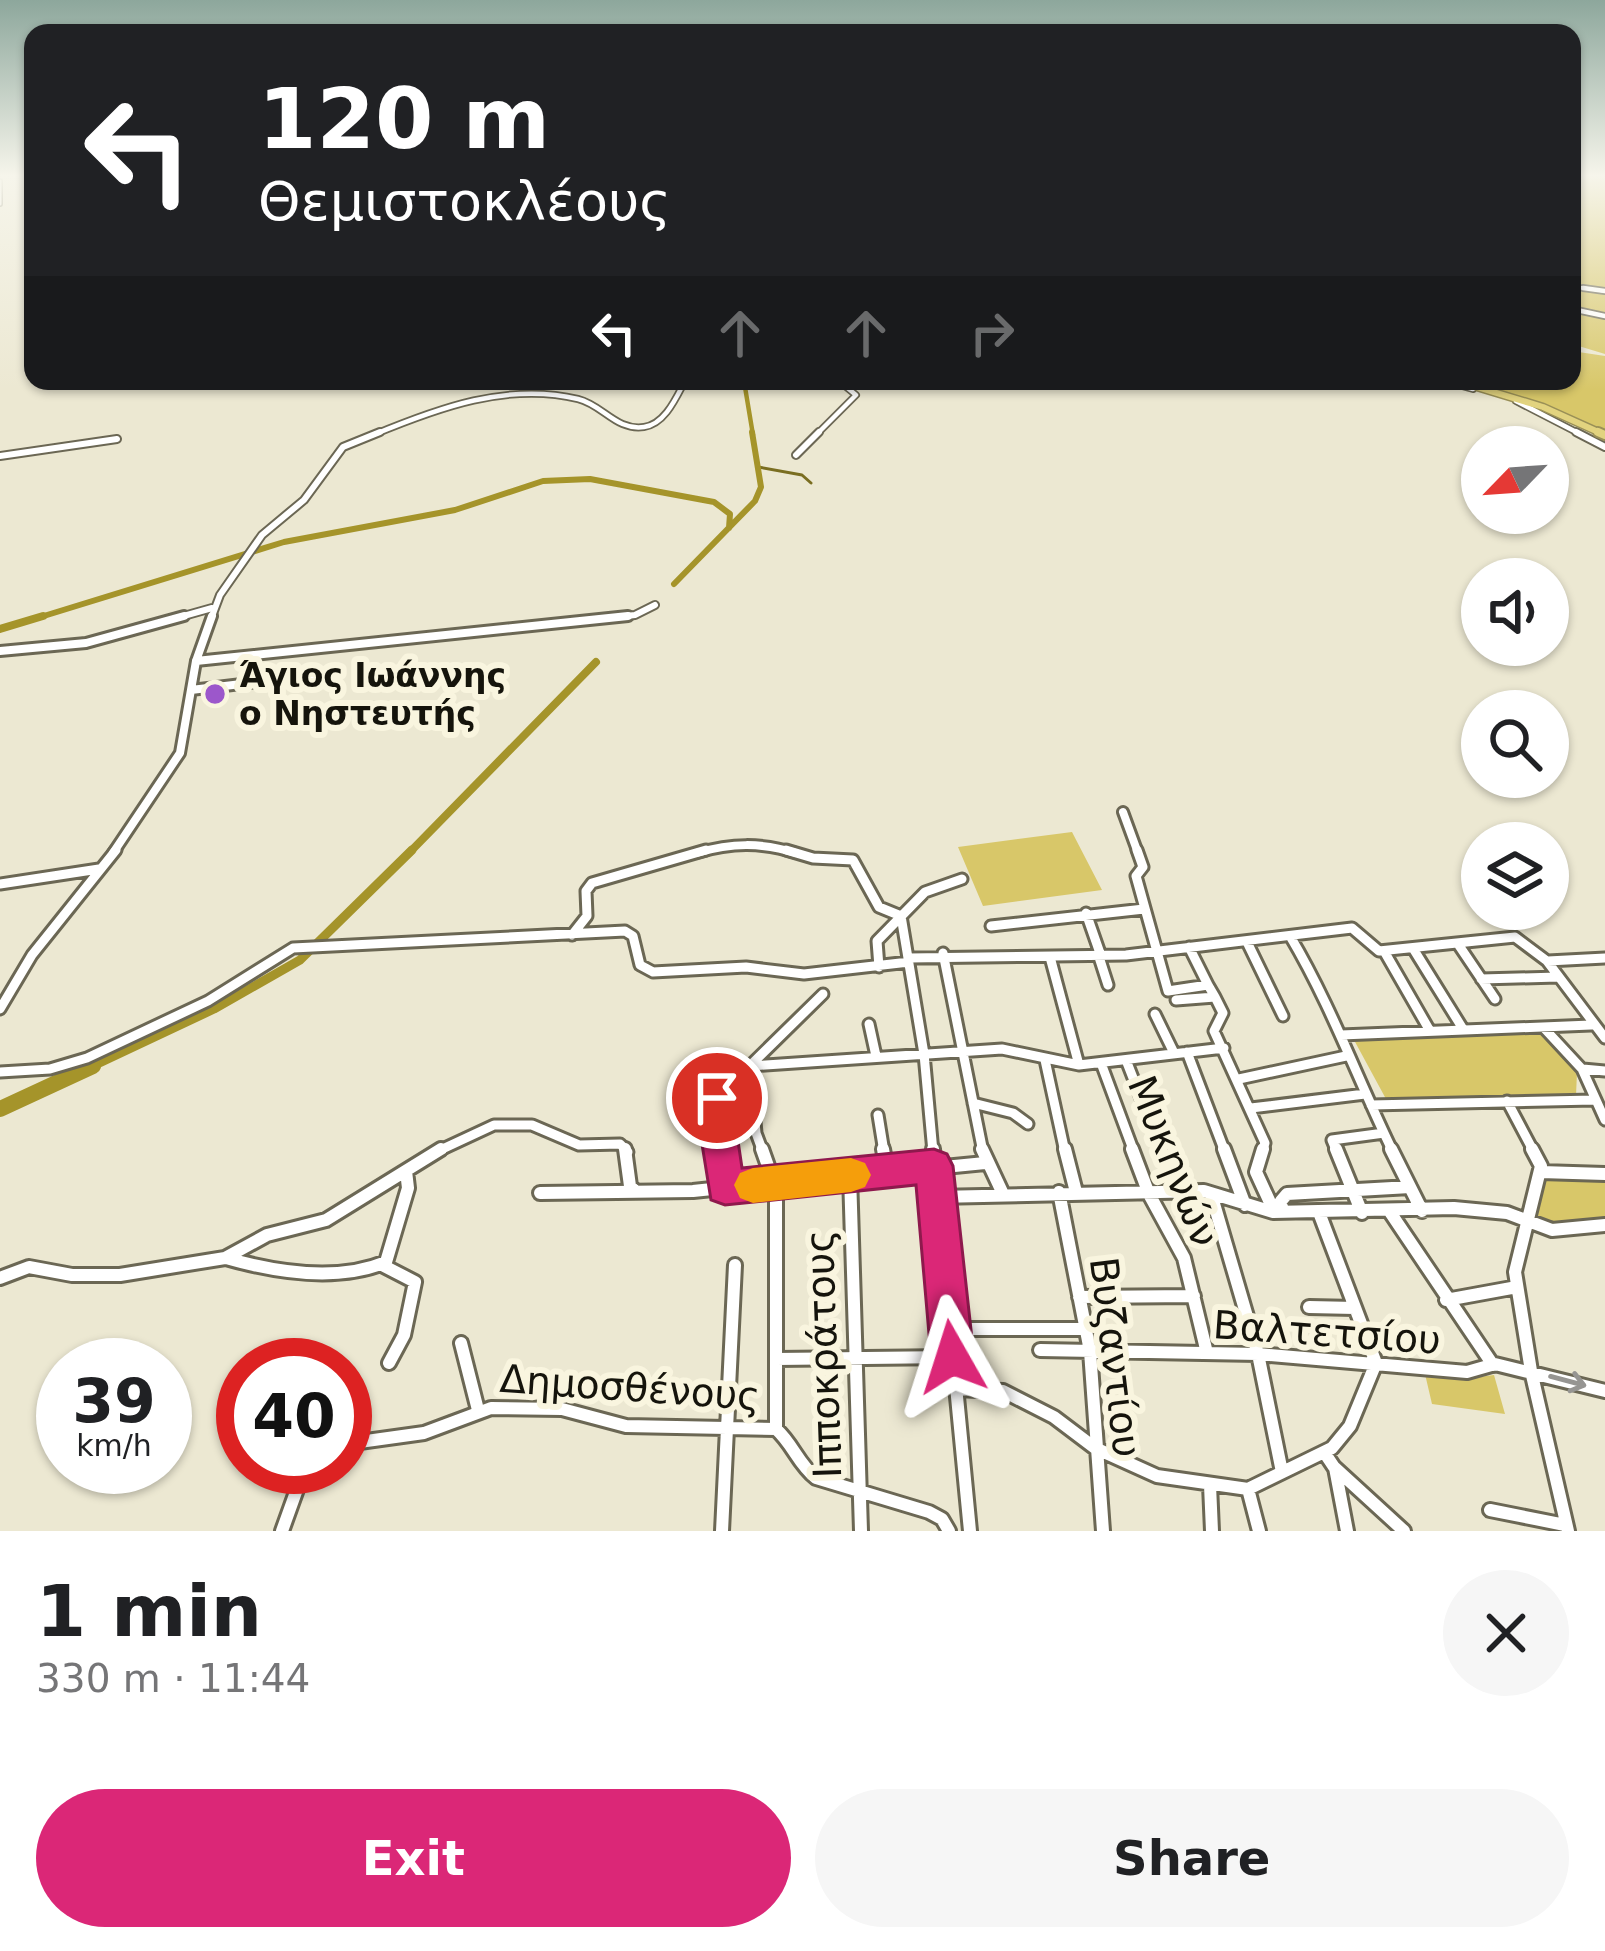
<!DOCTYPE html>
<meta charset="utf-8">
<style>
:root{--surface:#fff;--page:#f6f6f6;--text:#202124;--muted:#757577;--accent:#db2777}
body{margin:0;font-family:"DejaVu Sans",sans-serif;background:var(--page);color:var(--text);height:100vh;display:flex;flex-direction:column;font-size:45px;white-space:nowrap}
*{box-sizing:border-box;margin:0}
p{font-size:39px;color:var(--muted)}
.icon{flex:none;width:66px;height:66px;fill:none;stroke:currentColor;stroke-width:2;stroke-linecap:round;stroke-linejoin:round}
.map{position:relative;height:1531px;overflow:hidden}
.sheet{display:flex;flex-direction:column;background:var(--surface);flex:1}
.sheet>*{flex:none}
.top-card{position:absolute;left:24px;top:24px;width:1557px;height:366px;border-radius:24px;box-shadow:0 3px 9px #0004;background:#202124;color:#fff;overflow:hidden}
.needle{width:78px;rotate:245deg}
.tools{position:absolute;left:1461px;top:426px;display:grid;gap:24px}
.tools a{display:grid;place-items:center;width:108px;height:108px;border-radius:50%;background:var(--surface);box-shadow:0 3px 9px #0004;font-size:60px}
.speed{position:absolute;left:36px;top:1338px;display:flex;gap:24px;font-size:60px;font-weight:700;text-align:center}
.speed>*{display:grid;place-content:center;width:156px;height:156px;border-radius:50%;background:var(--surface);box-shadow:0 3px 9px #0004;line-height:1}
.speed small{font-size:30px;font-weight:400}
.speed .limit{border:18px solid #d22;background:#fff;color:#111}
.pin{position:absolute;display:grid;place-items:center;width:102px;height:102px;color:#fff;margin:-51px;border:6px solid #fff;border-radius:50%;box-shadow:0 3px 12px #0007}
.me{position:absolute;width:132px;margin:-66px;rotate:354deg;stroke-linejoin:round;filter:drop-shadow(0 0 9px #0008)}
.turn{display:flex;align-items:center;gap:42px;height:252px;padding:0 36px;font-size:54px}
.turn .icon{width:156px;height:156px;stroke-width:2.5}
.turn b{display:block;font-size:84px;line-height:102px}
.lanes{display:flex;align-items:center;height:114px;padding:0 36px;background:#0003;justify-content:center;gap:60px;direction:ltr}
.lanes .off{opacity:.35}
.round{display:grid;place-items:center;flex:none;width:126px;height:126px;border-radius:63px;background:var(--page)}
.summary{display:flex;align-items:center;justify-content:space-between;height:204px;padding:0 36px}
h1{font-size:72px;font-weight:800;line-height:90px}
.button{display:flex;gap:24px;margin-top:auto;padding:24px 36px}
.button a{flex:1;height:138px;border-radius:72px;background:var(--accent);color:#fff;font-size:48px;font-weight:800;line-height:138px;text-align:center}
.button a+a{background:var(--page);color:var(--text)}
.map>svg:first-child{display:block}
.green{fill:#d8c769}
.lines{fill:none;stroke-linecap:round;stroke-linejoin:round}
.stream{stroke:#7a6e21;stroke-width:3}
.canal-far3{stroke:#a5942a;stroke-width:4.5}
.canal-far2{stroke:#a5942a;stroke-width:6}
.canal-far1{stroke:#a5942a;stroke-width:8}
.canal{stroke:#a5942a;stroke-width:9}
.river{stroke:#a5942a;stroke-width:16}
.minor-far5-casing{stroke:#6b6754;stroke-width:6}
.minor-far4-casing{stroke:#6b6754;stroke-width:8}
.minor-far3-casing{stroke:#6b6754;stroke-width:10}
.minor-far2-casing{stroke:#6b6754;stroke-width:14}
.minor-far1-casing{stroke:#6b6754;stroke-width:15}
.minor-casing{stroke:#6b6754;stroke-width:18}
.highway-far1-casing{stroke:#9a9057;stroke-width:9}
.highway-casing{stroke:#9a9057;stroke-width:12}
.minor-far5{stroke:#fff;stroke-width:3}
.minor-far4{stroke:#fff;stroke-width:4.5}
.minor-far3{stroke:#fff;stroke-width:6}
.minor-far2{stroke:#fff;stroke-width:8}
.minor-far1{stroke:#fff;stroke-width:9}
.minor{stroke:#fff;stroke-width:12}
.highway-far1{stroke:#e2d37f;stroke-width:6}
.highway{stroke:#e2d37f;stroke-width:8}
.oneway{stroke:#969592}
.route{fill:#db2777;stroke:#8e194d;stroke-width:3}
.slow{fill:#f59e0b}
.poi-dot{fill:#9c57cb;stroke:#f9f5df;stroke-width:4.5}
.labels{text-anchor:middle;stroke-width:12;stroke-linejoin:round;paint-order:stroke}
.poi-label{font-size:33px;font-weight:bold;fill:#15140c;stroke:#f9f5df;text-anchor:start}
.near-street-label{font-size:39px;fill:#15140c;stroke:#f9f5df}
</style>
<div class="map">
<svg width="1605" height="1531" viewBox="0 0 1605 1531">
<rect width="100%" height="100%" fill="#ece8d2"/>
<path class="green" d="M1572,176H1605V354L1572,344Z
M1572,351L1605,356V432L1537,403L1462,381H1572Z
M1072,832L1102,890L983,906L958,847Z
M1541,1031L1577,1072L1576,1096L1386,1099L1354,1040Z
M1544,1177L1605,1179V1219L1562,1227L1537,1221Z
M1425,1374L1471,1378L1494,1375L1505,1414L1432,1404Z"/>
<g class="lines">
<path class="stream" d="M758,467L802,475L811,483"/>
<path class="canal-far3" d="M744,381L753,435"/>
<path class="canal-far2" d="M674,584L755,501L761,487L752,432
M34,619L284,542L455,510L543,481L590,479L714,502L730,514L729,528"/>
<path class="canal-far1" d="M0,629L43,616
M409,853L596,662"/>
<path class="canal" d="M93,1066L214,1009L300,960L412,850"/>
<path class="river" d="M0,1109L93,1066"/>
<defs>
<path id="minor-far5" d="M0,181V204
M1572,286L1603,291"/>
<path id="minor-far4" d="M1583,288L1605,291
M1572,309L1605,316
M1444,381L1473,389
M1516,401L1582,435
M373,435C438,408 508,382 578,399C603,405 616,431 644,427C665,424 676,398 685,381
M816,435L856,395L839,381"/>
<path id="minor-far3" d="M1576,432L1605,447
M796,455L819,432
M0,456L117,439
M173,619L212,608
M211,619L220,595L262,535L304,500L343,447L380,432
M599,619L635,615L655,605"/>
<path id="minor-far2" d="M0,651L86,643L184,616
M196,661L628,616
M191,690L334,673
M1123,812L1138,853
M113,853L180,753L196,661L212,616
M696,853C732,843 760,842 796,853"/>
<path id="minor-far1" d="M786,850L813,858L853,860L879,907L901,916L924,1054L933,1152
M1137,850L1143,867L1136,876L1168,991L1208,985L1215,997
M0,884L99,869
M1086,913L1101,956
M991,926L1144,909
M572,935L587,916L586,891L592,883L706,850
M1290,936C1331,1005 1358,1080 1393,1152
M1248,944L1283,1016
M1458,944L1495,999
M1189,947L1208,985
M1414,950L1463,1029
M1384,951L1430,1031
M943,953L983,1152
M1050,957L1079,1065
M1099,957L1108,985
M909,958L1126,955L1352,928L1379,951L1515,937L1547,961L1605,1038
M1548,961L1605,958
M879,967L877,941L925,892L962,879
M1481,979L1558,977
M1176,1000L1215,997L1223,1013L1214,1031L1265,1143L1262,1152
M0,1009L32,955L116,850
M1155,1014L1174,1053
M869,1024L876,1056
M1544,1028L1582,1069L1605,1120
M1341,1035L1591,1025
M1187,1052L1225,1152
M1045,1060L1065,1152
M1126,1060L1162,1152
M1101,1063L1134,1152
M1583,1069L1605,1071
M0,1072L50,1069L87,1058L208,1001L293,948L625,931L633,936L640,965L653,972L746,967L804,974L909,962
M1239,1079L1346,1056
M1507,1101L1534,1152
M973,1103L1013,1113L1028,1124
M1371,1105L1594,1100
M1251,1108L1365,1094
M878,1115L884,1152
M436,1152L494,1125H532L579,1145L620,1144L628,1152
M721,1152L715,1100L823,994
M763,1152L756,1133L750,1066L1002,1049L1079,1065L1224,1048
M1337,1152L1332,1140L1384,1133"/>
<path id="minor" d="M625,1149L630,1186L636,1192
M721,1149L725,1187
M762,1149L774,1183
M883,1149L887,1171
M933,1149L970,1531
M982,1149L1003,1194
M1065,1149L1076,1192
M1132,1149L1149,1194L1184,1258L1207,1353
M1161,1149L1178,1193
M1224,1149L1245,1205
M1263,1149L1256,1172L1273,1209
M1336,1149L1362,1213
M1391,1149L1422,1211
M1532,1149L1541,1166L1515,1272L1531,1371L1568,1531
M934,1168L985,1163
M1541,1172L1605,1174
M850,1175L861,1531
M776,1183V1429
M1059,1192L1090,1351L1103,1531
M540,1193L693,1191L934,1166
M936,1197L1204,1191L1273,1212L1454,1208L1507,1213L1552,1230L1605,1225
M1212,1197L1258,1354L1282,1472
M1282,1210L1281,1201L1287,1194L1410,1187
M1390,1212L1493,1365
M226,1258C275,1272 338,1282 386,1262L408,1188L406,1171
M382,1265L415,1282L404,1335L389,1363
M0,1278L29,1267L72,1275H120L225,1258L267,1235L326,1220L441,1149
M1079,1297L1194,1296
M1446,1300L1517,1287
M1309,1307L1355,1308
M950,1329H1086
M461,1343L478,1410
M1040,1350L1258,1354L1467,1372L1495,1364L1605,1391
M776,1359L953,1357
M956,1389L1003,1391L1054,1417L1095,1448L1157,1476L1248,1489L1332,1448L1350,1426L1376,1363L1320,1215
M345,1444L424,1433L491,1408L562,1409L626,1426L776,1429C793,1444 798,1464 816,1478L929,1512L942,1519L949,1531
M1324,1452L1334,1467L1404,1531
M1335,1468L1347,1531
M1210,1485L1212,1531
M1248,1489L1259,1531
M1490,1510L1565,1525
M282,1531L305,1467
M722,1531L735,1265"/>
<path id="highway-far1" d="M1457,381L1543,407L1605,435"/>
<path id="highway" d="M1598,432L1605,435"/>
</defs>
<use href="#minor-far5" class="minor-far5-casing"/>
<use href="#minor-far4" class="minor-far4-casing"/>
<use href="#minor-far3" class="minor-far3-casing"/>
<use href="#minor-far2" class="minor-far2-casing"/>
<use href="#minor-far1" class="minor-far1-casing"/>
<use href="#minor" class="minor-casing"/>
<use href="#highway-far1" class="highway-far1-casing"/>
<use href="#highway" class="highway-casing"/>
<use href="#minor-far5" class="minor-far5"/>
<use href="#minor-far4" class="minor-far4"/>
<use href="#minor-far3" class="minor-far3"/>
<use href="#minor-far2" class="minor-far2"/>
<use href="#minor-far1" class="minor-far1"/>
<use href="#minor" class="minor"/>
<use href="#highway-far1" class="highway-far1"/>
<use href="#highway" class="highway"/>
</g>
<defs><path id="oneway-shaft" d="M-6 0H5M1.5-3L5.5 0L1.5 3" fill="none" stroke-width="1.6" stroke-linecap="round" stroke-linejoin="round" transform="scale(3)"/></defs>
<use class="oneway" href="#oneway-shaft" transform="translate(1568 1381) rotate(15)"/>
<linearGradient id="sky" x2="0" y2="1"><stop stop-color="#8da79c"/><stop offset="0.45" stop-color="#f6f5eb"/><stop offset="1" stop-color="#f6f5eb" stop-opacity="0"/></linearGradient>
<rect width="1605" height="390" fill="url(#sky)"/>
<path class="route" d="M717,1082L730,1087L735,1098L733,1107L742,1168L934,1149L947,1154L953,1166L974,1357L968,1372L952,1378L937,1372L931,1357L916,1185L725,1205L711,1200L696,1107L704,1087Z"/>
<path class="slow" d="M851,1158L865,1163L871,1175L865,1187L851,1192L753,1203L740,1198L734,1185L740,1173L753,1168Z"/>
<circle class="poi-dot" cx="215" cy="694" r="12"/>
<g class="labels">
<g class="poi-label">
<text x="239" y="687">Άγιος Ιωάννης<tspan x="239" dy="38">ο Νηστευτής</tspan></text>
</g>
<g class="near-street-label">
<text transform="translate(1174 1161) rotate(68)" y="14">Μυκηνών</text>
<text transform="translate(1327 1332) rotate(4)" y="14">Βαλτετσίου</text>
<text transform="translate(823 1354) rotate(-92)" y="14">Ιπποκράτους</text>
<text transform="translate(1116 1357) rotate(83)" y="14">Βυζαντίου</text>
<text transform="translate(630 1387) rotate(4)" y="14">Δημοσθένους</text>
</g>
</g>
</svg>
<div class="tools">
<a><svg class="needle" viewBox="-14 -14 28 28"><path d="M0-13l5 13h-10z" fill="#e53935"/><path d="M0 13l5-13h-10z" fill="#757577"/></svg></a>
<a><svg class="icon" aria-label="sound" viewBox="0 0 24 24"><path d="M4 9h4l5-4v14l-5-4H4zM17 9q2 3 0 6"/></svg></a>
<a><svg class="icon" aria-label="search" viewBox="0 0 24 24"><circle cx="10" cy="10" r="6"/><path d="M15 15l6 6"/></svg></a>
<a><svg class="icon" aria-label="layers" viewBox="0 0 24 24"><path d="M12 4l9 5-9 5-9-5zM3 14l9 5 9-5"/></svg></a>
</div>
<div class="speed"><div>39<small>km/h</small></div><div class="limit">40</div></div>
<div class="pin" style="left:717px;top:1098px;background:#d93025"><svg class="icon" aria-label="arrive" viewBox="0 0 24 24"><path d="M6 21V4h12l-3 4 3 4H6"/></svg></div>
<svg class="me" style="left:952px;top:1357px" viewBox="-20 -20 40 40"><path d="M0-17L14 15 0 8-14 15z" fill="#db2777" stroke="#fff" stroke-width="4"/></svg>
<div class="top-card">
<div class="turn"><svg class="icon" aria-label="left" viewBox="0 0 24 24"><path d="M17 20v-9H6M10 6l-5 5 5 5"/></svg><div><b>120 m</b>Θεμιστοκλέους</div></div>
<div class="lanes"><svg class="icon" aria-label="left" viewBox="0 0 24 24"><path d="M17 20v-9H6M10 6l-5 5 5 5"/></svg><svg class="icon off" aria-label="ahead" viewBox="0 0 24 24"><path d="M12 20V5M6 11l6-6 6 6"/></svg><svg class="icon off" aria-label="ahead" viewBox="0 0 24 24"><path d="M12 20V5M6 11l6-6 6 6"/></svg><svg class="icon off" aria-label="right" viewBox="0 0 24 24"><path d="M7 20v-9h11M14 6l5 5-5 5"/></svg></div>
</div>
</div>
<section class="sheet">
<div class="summary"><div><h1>1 min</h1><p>330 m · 11:44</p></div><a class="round"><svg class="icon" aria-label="close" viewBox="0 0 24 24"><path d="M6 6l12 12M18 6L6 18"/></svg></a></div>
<div class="button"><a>Exit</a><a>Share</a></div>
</section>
